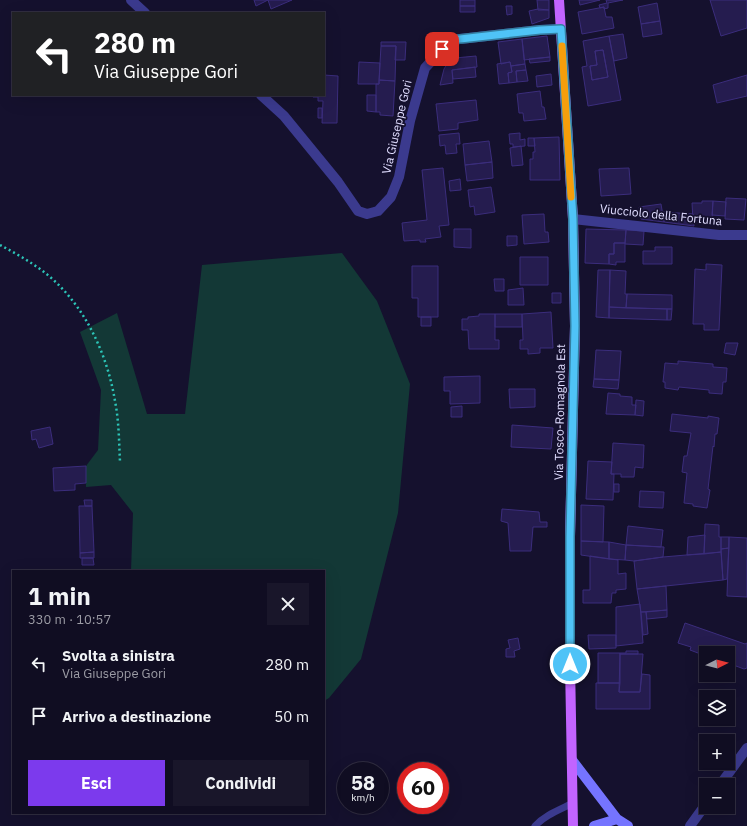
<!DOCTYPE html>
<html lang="it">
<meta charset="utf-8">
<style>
:root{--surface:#100d22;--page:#19162a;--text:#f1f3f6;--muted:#9c9ca5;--line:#302d40;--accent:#7c3aed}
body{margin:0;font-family:"IBM Plex Sans",sans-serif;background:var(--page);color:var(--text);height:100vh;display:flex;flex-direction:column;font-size:15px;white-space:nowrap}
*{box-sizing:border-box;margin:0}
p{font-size:13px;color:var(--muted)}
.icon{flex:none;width:22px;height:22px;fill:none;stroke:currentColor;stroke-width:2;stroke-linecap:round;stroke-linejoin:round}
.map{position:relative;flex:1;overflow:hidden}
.details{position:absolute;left:12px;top:570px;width:313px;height:244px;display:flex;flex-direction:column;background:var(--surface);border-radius:0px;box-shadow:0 4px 16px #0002,0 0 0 1px var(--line)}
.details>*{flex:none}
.banner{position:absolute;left:12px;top:12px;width:313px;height:84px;border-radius:0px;box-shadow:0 4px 16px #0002,0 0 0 1px var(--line);background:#202124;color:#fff;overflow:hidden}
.needle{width:26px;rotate:84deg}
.fabs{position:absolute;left:699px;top:646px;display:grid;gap:8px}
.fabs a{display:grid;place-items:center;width:36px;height:36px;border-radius:0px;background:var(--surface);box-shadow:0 4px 16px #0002,0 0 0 1px var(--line);font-size:20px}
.speed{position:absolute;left:337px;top:762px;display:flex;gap:8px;font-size:20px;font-weight:700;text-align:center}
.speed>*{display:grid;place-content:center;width:52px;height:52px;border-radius:50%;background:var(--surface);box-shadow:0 4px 16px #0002,0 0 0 1px var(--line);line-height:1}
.speed small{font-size:10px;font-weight:400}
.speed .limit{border:6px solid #d22;background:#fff;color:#111}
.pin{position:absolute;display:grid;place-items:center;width:34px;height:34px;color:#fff;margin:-17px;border-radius:8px;box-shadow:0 2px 6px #0006}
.me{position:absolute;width:44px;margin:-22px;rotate:0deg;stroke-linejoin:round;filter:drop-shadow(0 0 3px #0008)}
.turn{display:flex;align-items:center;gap:14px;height:84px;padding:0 16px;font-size:18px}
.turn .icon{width:52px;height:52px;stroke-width:2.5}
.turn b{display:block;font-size:28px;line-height:34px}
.round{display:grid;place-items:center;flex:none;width:42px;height:42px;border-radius:0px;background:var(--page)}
.summary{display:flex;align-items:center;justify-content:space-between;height:68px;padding:0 16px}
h1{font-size:24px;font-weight:700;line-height:30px}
.cta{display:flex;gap:8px;margin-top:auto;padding:8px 16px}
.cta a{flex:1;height:46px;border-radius:0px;background:var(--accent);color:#fff;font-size:16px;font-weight:700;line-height:46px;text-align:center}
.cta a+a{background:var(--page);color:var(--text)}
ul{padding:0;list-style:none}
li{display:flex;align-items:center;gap:12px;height:52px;padding:0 16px}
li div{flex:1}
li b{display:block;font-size:15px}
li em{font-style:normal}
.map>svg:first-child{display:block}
.green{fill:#133836}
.building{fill:#251c4f;stroke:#3b2d7c;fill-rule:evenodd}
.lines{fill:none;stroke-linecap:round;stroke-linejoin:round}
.path{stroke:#2cc5b8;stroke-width:2.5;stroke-dasharray:2 3;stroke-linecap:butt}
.service{stroke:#3b3a8e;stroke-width:7}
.minor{stroke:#3b3a8e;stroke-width:10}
.secondary{stroke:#7574ff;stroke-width:10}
.primary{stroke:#c264ff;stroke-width:10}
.route-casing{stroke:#337fa1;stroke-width:10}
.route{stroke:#4fc3f7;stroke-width:7}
.slow{stroke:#f59e0b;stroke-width:7}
.labels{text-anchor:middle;stroke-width:3.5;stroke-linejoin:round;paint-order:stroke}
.street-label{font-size:12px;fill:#e0ddff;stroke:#15112e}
</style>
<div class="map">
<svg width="747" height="826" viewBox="0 0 747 826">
<rect width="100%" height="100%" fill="#15112e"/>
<path class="green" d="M342,253L377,301L410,384L398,513L361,659L329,698L324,701V571H131L133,513L111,485L86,487V466L98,450L101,390L80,332L117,313L147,414H185L202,265Z"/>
<path class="building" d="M254,0H268L256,6Z
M268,0H292L271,9Z
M460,0H475V6H460Z
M537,0H549V10H538Z
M579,0H600L580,5Z
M606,0H623L608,3V8L604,9V7L600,8L599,5L607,3Z
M710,0H747V28L721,36Z
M657,3L660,21L641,24L638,7Z
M460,6H475V12H460Z
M506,6H512V14L507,15Z
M604,7L606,17H612L614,28L582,34L578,12Z
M538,9L549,10V18L532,24L529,11Z
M660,21L662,34L643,37L641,24Z
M623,34L627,58L614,61L609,36Z
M547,36L550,57L524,60L522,39Z
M609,36L621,100L588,106L582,67L587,66L583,41ZM603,50L608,77L592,80L590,66L597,65L595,51Z
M522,39L525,64L511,66L510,62L501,64L498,42Z
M381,42H406L405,60H395L396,46H381Z
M381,46H396L395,81L379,80Z
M603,50L608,77L592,80L590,66L597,65L595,51Z
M476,56L477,67L452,70L453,83L440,85L444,69L449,61L455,58Z
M550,57V61L530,63L529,59Z
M359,62L380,63L379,84H358Z
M510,62L512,72L508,73L509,83L499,84L497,64Z
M525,64L526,70L516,71L517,82L509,83L508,73L512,72L511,66Z
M475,67L476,77L453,79L452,70Z
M526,70L528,81L517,82L516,71Z
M551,74L552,85L537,87L536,76Z
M324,75L338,76L337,123H322L323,101H318V97H313V95H324Z
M747,75V96L717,103L713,85Z
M379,80L395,81L393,116L380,115V112H376V84H379Z
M540,91L542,107H544L546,119L524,121L523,113H519L517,94Z
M367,95H376V112L367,111Z
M476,100L478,120L458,123V129L439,131L436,104Z
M318,108H322V118H318Z
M459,133L460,144H456L457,153L446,154L445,145L440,146L439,135Z
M520,133V140L525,139V146L513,147V144H510L509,134Z
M559,137L560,180H530V159H533V152H535L534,138Z
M528,138H534L535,146H528Z
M489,141L492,162L465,165L463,144Z
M521,146L523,165L512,166L510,148Z
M492,162L493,178L467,181L465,165Z
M443,168L449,225L439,226L441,237L425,239L426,242H420V240L404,241L402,223L427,220L422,170Z
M629,168L631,194L601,196L599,169Z
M460,179L461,190L450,191L449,181Z
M491,187L495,212L475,215L474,206L470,207L468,190Z
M726,198L746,199L744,220L725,219Z
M702,201H713L712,221L693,220L692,203H702Z
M713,201L726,202L725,216L712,215Z
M661,204L664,222L641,219L639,207Z
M663,212L693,214L694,226L664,222Z
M544,214L545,232H548L549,242L524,244L522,215Z
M454,229H471V248L454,247Z
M586,229L626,230L625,243H614V254H609V264L585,263Z
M626,230L644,231L643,245L625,244Z
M507,236H517V245L507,246Z
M614,243H625V262H616V265L609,264V254H614Z
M655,247H672V264H643V251H655Z
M520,257H548V285H520Z
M706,264L722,265L719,330H704V324H693L695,269L706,270Z
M412,266H438V317H418V298H412Z
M598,270H610L609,318L596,317Z
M610,270L626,271L625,294H627L626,308L609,307Z
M494,279H504V291H495Z
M523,288L524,305H508V290Z
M552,293H561V303H552Z
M627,294L672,295V309L626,308Z
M609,307L667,309V320L609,318Z
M667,309H672L671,320H667Z
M551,312L553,348H540V353L528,354V349H520V340H523L522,314Z
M479,314H495V340H499V349H469L468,330H462V319H468V317L479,316Z
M495,314H522V327H495Z
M421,317H431V326H421Z
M726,343H738L735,355L724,353Z
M596,350L621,351L619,380L594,379Z
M678,361L713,364V367L727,368L726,382H723L722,394L709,393V390L679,387L678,390L665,388V382H663L665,363L678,364Z
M480,376V403L450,404V391H444V377Z
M594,379L619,380L618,389L593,387Z
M509,389H535V407L510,408Z
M608,393L620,394V396L632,397V405H636L635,415L606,414Z
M636,400L644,401L643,416L635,415Z
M462,406V417H451V407Z
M672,414L708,418V416L719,418L717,434H715L714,447L713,446L708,489L710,490L707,508L693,506V504L684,503L687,473L682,472L684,456H687L691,433L670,431Z
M512,425L553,428L551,449L511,447Z
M50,427L53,444L39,448L36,439L32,440L31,431Z
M613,443L644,445L643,468L635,467L634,477H621V474H611Z
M588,461L612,462L611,474H614L613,500L586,499Z
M86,466V483L75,484V490L54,491L53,468Z
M614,484H619V492H614Z
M640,491L664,492L663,508L639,507Z
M84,500H92V506H85Z
M581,505L604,506L603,542L581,541Z
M79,506H92L94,552L80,553Z
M502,509L539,512L540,522H547V527H533L531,551H510L508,523L501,521Z
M705,524L719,525V537H721V552L704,554Z
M628,526L663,530L661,547L626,545Z
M705,535L704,554L687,555L688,537Z
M721,537H729V548L721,549Z
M729,537L747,538V597L727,596Z
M581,541L609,542V559L581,555Z
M609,542L626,545L625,560L609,559Z
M626,545L664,547L663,557L634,561L625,560Z
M729,548L727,579L723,580L721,549Z
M94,552V558H80V553Z
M721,552L723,580L637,589L634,561L663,557Z
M590,556L618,560V574L626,573V589L616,590V593H612L611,603H583V590H590Z
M82,558H93L94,565H82Z
M666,586L667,610L641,612L637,589Z
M640,604L643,643L616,646V607Z
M667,610V617L647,619L646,612Z
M641,612H646L648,634L643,635Z
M685,623L745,644L747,643V668L744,669L728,663V653H706V656L690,650L691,647L678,643Z
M588,635H616V648L589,649Z
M518,638L520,649L514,651L515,657H506V649L510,648L508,640Z
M626,651H638V654H620V653H626Z
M598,653H620V683H598Z
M620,654H643L640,692H619Z
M642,674L650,675V709H596V683H620L619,692H640Z"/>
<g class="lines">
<path class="path" d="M0,245C15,253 31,262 44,272C84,303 107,353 115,401C119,421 119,442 120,462"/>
<path class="service" d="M535,826C545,815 559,810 573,803"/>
<path class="minor" d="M131,0L145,13
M261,95L284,116L338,182L358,211L367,214L378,211L391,197L399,177L410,121L425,68L451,40L540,30L561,29
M573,219L719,235H747
M720,785L747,748
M690,826L706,804"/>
<path class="secondary" d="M572,760L617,819L628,826
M594,826L617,819"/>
<path class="primary" d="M559,0L573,219L575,326L570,537V664L573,826"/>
</g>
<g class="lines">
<defs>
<path id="route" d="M442,49L451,40L540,30L561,29L573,219L575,326L570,537V664"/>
</defs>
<use href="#route" class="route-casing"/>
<use href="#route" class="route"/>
<path class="slow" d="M562,46L571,197"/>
</g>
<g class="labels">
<g class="street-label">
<text transform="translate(397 127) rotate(-77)" y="4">Via Giuseppe Gori</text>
<text transform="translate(661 215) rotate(6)" y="4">Viucciolo della Fortuna</text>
<text transform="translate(560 412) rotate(-89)" y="4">Via Tosco-Romagnola Est</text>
</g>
</g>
</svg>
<div class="fabs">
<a><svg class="needle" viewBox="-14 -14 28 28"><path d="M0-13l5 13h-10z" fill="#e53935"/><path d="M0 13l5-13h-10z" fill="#9c9ca5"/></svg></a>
<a><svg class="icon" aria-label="layers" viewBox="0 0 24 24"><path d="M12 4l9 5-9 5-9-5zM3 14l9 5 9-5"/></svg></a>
<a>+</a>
<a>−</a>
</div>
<div class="speed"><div>58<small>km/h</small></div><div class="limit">60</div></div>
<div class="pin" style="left:442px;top:49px;background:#d93025"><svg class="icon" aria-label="arrive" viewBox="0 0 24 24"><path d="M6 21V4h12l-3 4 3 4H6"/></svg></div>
<svg class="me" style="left:570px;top:664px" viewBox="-20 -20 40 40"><circle r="17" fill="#4fc3f7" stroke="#fff" stroke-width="3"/><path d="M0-11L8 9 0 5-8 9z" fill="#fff"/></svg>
<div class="banner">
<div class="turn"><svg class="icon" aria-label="left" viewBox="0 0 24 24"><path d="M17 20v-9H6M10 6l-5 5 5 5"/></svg><div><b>280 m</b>Via Giuseppe Gori</div></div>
</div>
<section class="details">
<div class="summary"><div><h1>1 min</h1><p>330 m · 10:57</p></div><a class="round"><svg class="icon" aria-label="close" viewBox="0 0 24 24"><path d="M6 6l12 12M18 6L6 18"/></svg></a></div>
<ul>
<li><svg class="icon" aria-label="left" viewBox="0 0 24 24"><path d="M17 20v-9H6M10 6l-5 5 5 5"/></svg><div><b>Svolta a sinistra</b><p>Via Giuseppe Gori</p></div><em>280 m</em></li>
<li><svg class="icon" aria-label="arrive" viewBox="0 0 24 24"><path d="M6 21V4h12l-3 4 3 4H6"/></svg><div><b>Arrivo a destinazione</b></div><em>50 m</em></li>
</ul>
<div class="cta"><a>Esci</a><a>Condividi</a></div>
</section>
</div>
